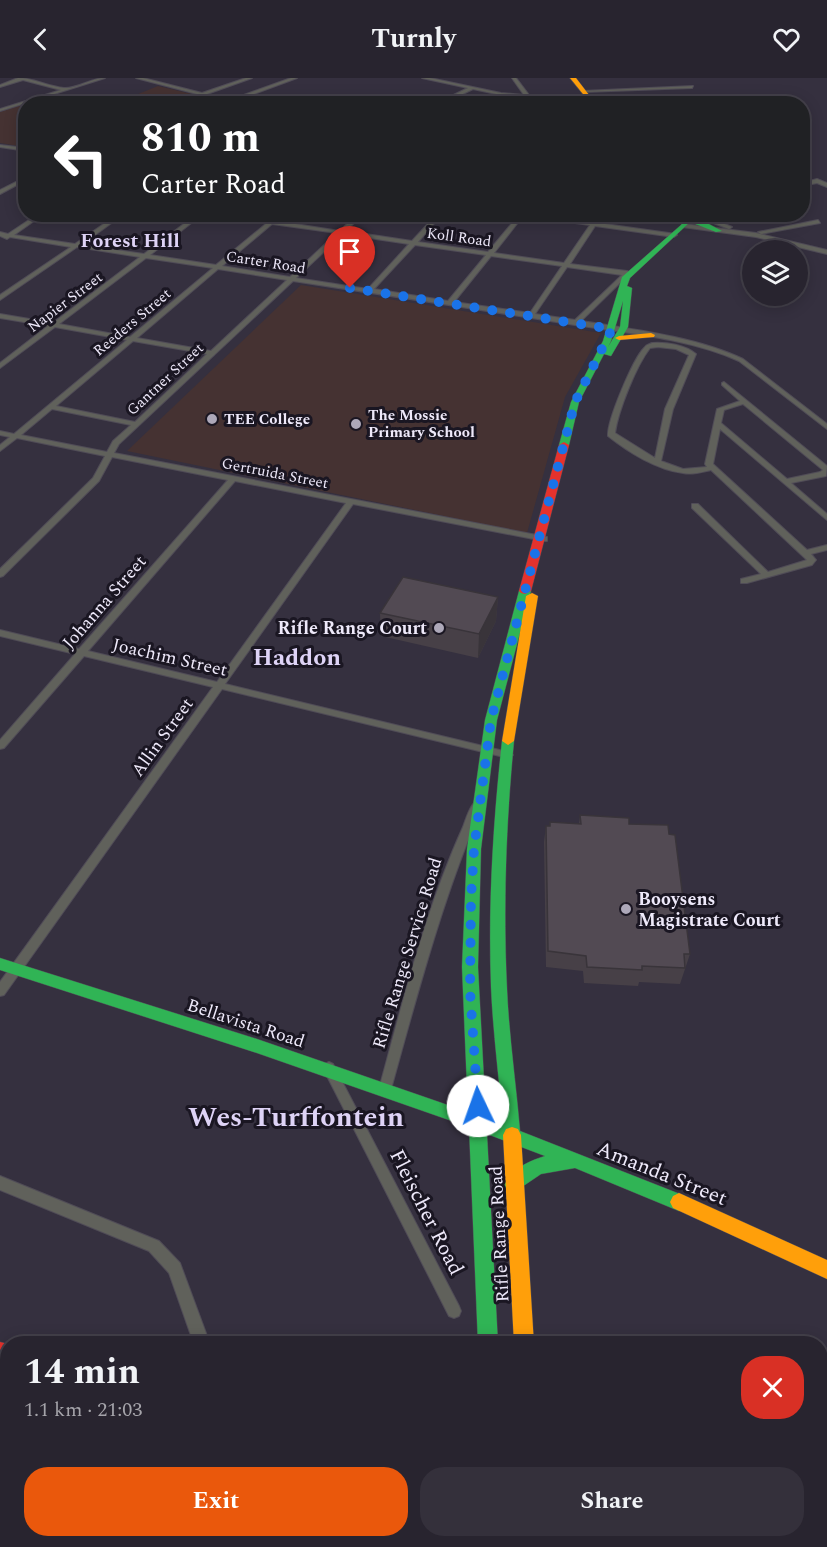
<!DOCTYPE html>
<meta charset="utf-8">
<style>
:root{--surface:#28242f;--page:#34303b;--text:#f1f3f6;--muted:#a5a4aa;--line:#44414b;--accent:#ea580c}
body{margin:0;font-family:Spectral,serif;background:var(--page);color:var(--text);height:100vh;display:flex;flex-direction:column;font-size:22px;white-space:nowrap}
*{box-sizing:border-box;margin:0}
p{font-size:20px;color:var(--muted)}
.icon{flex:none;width:33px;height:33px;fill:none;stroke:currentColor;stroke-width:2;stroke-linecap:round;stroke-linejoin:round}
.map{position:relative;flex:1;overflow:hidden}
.drawer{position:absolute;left:0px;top:1258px;width:828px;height:212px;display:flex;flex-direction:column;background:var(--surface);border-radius:24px 24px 0 0;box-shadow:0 3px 15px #0003,0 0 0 2px var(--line)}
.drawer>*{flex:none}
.hud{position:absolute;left:18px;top:18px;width:792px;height:126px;border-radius:24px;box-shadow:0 3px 15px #0003,0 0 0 2px var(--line);background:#202124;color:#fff;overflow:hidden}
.buttons{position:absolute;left:742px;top:162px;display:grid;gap:12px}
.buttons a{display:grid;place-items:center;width:66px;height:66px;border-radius:50%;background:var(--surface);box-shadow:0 3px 15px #0003,0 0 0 2px var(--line);font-size:30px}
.pin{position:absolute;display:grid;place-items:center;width:51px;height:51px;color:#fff;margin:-62px -26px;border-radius:50% 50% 50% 0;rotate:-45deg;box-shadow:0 0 6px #0007}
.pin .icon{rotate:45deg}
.me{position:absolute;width:66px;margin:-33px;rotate:357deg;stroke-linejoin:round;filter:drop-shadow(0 0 4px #0008)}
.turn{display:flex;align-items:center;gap:21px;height:126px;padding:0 24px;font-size:27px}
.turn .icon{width:78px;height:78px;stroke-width:2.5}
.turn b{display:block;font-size:42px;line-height:51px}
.round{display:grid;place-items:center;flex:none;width:63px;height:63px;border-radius:24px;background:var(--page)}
.head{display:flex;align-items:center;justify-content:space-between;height:102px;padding:0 24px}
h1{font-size:36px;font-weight:700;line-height:45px}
.primary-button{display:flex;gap:12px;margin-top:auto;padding:12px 24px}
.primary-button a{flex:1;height:69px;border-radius:24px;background:var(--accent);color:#fff;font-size:24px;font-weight:700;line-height:69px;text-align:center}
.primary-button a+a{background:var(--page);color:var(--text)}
header{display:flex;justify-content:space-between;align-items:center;height:78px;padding:0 24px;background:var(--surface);font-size:27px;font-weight:700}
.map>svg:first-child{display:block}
.education{fill:#453232}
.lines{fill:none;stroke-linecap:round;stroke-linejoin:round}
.street-casing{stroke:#504c57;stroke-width:2}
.fast-casing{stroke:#504c57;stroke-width:1}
.slow-casing{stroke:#504c57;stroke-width:1}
.jam-casing{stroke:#504c57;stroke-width:1}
.street{fill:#60615b;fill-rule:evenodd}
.fast{fill:#30b455;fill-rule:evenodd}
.slow{fill:#ff9f0a;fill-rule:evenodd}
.jam{fill:#e5322d;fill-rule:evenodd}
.wall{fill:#474047}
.shaded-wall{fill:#39343a}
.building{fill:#524a53;stroke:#39343a;stroke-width:1.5}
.route{stroke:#1a73e8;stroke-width:10;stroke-dasharray:0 18}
.poi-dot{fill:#ada8b9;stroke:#1a1622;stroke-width:2}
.labels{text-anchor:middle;stroke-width:6;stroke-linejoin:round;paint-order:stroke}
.far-street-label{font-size:15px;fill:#eee9fa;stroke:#1a1622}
.far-poi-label{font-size:15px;font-weight:bold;fill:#eee9fa;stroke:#1a1622;text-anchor:start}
.street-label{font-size:18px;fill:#eee9fa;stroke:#1a1622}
.poi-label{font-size:18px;font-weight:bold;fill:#eee9fa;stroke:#1a1622;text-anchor:end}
.far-district-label{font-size:20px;font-weight:bold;fill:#ded3f6;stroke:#1a1622}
.near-street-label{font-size:21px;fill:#eee9fa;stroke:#1a1622}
.district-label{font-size:24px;font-weight:bold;fill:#ded3f6;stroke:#1a1622}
.near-district-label{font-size:28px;font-weight:bold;fill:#ded3f6;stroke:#1a1622}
</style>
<header><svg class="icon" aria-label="back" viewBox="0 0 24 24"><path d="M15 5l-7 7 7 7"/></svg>Turnly<svg class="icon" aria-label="heart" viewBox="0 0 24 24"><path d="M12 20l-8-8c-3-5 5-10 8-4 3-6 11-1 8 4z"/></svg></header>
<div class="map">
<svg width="827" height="1469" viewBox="0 0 827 1469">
<rect width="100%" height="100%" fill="#35303f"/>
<path class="education" d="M158,8L230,25H116Z
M25,26V69L0,65V34Z
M301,207L601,255L565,319L527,455L127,373Z"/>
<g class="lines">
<defs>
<path id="street" d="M18,0C33,0 47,8 64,10C77,11 91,0 105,0L0,33V31L61,12L23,2L0,9V7Z
M136,0H143L202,15L246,0H252L207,16L230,22L291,0H297L235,23L244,26H235Z
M422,0H430L501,15L524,17L512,0H516L529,17L596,25L528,20L501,17L473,11L442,26H435L468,10Z
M693,8L692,10L584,14L582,13Z
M0,67L26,70V73L0,69Z
M26,99V102L0,116V112Z
M817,101L827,105V109L817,105L802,108V105Z
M38,136H44L14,157L75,166L118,136H124L81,167L144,176L197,136H203L150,177L216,187L267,145L212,136H229L270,142L277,136H283L276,143L340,153L357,136H363L346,153L412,163L437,136H442L418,164L488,174L518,138L516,136H534L676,156L677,157L674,159L595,148L570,186L627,193L633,196L628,197L581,243C632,251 697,259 743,281L827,346V351L739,283C690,261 628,255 575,247C481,232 388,217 293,203L119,366L114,375L547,459V463H544L353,426L225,606L508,674L513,677L508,680L222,611L4,917L0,918V904L213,609L84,578L4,670L0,671V662L75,576L0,558V552L79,571L228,402L112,379L99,403L3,498L0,499V491L93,400L105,378L17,360L0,373V367L10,359L0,357V353L14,356L127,262L55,249L0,290V285L48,248L0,240V236L53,245L140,179L77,169L0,222V217L71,169L10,159L7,161L0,158V154L8,156ZM523,138L590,147L564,185L494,175ZM272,146L337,155L290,199L222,188ZM343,156L409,166L368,211L296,200ZM415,167L486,177L448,223L374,211ZM491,178L562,188L530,235L454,224ZM146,180L213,190L130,259L59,246ZM567,189L622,197L575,242L535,236ZM218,191L287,202L211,273L137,260ZM133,263L207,276L135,344L56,328ZM52,331L131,347L113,363L107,374L21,357ZM235,403L346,425L217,604L88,573Z
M704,136H710L715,142L732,149L729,151L711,144Z
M818,142L820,145L761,156L758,154Z
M684,146L756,155L827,172V176L756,159L682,149Z
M652,265C667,264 685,267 696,276L673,331L661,383L683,391L707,389L705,386L717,331L740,323L722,307V305L724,304L827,388L826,398L791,405L827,436V442L720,351L713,386L807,472L827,467V472L811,476L816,482L812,487L747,505H741V501L761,496L692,430V426H698L768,494L807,482L711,392C702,394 693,397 683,395C657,392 628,374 608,358C607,343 633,281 644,270C647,266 648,267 652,265ZM658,269L676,271L689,277L665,331L655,380L615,355C618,333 636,288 650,270ZM743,326L823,392L820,394L787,401L721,345L724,332Z
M478,722L483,726C443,818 418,914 391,1011L390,1015L385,1017L380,1015L379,1011C403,923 425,833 463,749C466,741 470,726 478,722Z
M329,984L333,986L459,1228L461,1233L459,1238L454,1240L449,1238L325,994L323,990L325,986Z
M0,1098L159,1163L180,1185L210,1266H194L169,1195L149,1173L0,1112Z"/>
<path id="fast" d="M683,136H690L722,153L716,154L690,144L630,200L627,208L632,210L628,249L611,278L604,276L579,324L569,367L561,369L559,367L571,324L603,263L622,199L681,147L685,142ZM623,223L620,249L608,269L611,263Z
M525,510L531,513L497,642L481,771L478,889L486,1040L503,1046C499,1000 493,955 491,909C488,827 493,745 502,663L508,659L514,663C506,745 503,828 507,911C509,958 516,1005 520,1053L685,1118L688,1124L685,1130L679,1133L575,1090L541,1096L513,1115L507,1113L504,1107C511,1091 529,1083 545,1078L487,1056L498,1266H478L469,1049L257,975L0,892V880L257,961L468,1034L462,889L467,771L485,642L519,513Z
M0,1424L8,1426V1448L0,1446Z
M821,1454L827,1457V1469H805L802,1462H820Z
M77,1462H116L119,1469H80Z
M306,1462H346L349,1469H309Z
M525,1462H547V1469H525Z"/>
<path id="slow" d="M570,0H576L596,26H591Z
M651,255L655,257L654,259L619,262L615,260L619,258Z
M532,515L538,518L514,663L508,667L502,663L526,518Z
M512,1049L518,1051L521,1057L534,1266H514L503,1057L506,1051Z
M679,1115L827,1182V1201L673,1130L670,1124L673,1118Z
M489,1462H511V1469H489Z"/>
<path id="jam" d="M564,364L569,367L531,513L525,516L521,515L519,513L559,367Z
M0,1264L8,1266V1286L0,1284Z
M0,1356L8,1358V1378L0,1376Z"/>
</defs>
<use href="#street" class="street-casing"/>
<use href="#fast" class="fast-casing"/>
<use href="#slow" class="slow-casing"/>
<use href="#jam" class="jam-casing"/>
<use href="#street" class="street"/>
<use href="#fast" class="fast"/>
<use href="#slow" class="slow"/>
<use href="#jam" class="jam"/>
</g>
<path class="wall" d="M498,519L496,543L478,580L381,558L380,535Z
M580,737L629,746L690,876L680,906L639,904L638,908L584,905L583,893L546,889L544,764L546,748L579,746Z"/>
<path class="shaded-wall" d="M498,519L496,543L478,580L479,556Z"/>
<path class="building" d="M403,499L498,519L479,556L380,535Z
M580,737L629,740V746L668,747L669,756L675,757L690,876H684L685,890L642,888V892L587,889L586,878L548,873L546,748H550V744L581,746Z"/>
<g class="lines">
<path class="route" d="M350,210L612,251L575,324L491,642L474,771L471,820L470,913L478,1028"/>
</g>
<g class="poi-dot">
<circle cx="212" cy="341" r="6"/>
<circle cx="356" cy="346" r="6"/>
<circle cx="439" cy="550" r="6"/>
<circle cx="626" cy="831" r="6"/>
</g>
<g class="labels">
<g class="far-street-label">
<text transform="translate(459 159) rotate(8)" y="5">Koll Road</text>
<text transform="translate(266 184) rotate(9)" y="5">Carter Road</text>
<text transform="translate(65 224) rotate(-37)" y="5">Napier Street</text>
<text transform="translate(132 244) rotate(-40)" y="5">Reeders Street</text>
<text transform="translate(165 301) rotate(-43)" y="5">Gantner Street</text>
<text transform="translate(275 395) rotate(11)" y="5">Gertruida Street</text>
</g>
<g class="far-poi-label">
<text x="368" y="342">The Mossie<tspan x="368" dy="17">Primary School</tspan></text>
<text x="224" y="346">TEE College</text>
</g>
<g class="street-label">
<text transform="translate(104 524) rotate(-49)" y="6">Johanna Street</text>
<text transform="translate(170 579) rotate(13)" y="6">Joachim Street</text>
<text transform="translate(162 659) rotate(-54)" y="6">Allin Street</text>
<text transform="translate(407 875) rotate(-73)" y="6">Rifle Range Service Road</text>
<text transform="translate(246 945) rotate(18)" y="6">Bellavista Road</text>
<text transform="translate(499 1156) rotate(-93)" y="6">Rifle Range Road</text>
</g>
<g class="poi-label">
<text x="427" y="556">Rifle Range Court</text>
<text x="638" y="827" text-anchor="start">Booysens<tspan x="638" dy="21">Magistrate Court</tspan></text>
</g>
<g class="far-district-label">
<text x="130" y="169">Forest Hill</text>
</g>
<g class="near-street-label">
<text transform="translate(662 1095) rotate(22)" y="7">Amanda Street</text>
<text transform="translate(427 1134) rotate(63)" y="7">Fleischer Road</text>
</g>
<g class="district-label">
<text x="297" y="587">Haddon</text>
</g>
<g class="near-district-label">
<text x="296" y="1048">Wes-Turffontein</text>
</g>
</g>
</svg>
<div class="buttons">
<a><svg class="icon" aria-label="layers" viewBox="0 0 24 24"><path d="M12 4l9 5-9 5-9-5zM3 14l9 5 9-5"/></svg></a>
</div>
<div class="pin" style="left:350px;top:210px;background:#d93025"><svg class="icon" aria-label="arrive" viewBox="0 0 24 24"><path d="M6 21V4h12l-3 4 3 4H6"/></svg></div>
<svg class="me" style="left:478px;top:1028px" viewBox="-20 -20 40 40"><circle r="19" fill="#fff"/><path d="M0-13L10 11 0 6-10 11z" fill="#1a73e8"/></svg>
<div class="hud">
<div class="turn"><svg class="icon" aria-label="left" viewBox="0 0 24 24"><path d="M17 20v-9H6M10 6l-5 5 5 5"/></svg><div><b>810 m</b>Carter Road</div></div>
</div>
<section class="drawer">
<div class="head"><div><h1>14 min</h1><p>1.1 km · 21:03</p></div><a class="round" style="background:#d93025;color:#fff"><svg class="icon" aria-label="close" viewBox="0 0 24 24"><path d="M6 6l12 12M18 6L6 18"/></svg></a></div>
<div class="primary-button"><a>Exit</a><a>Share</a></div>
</section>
</div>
